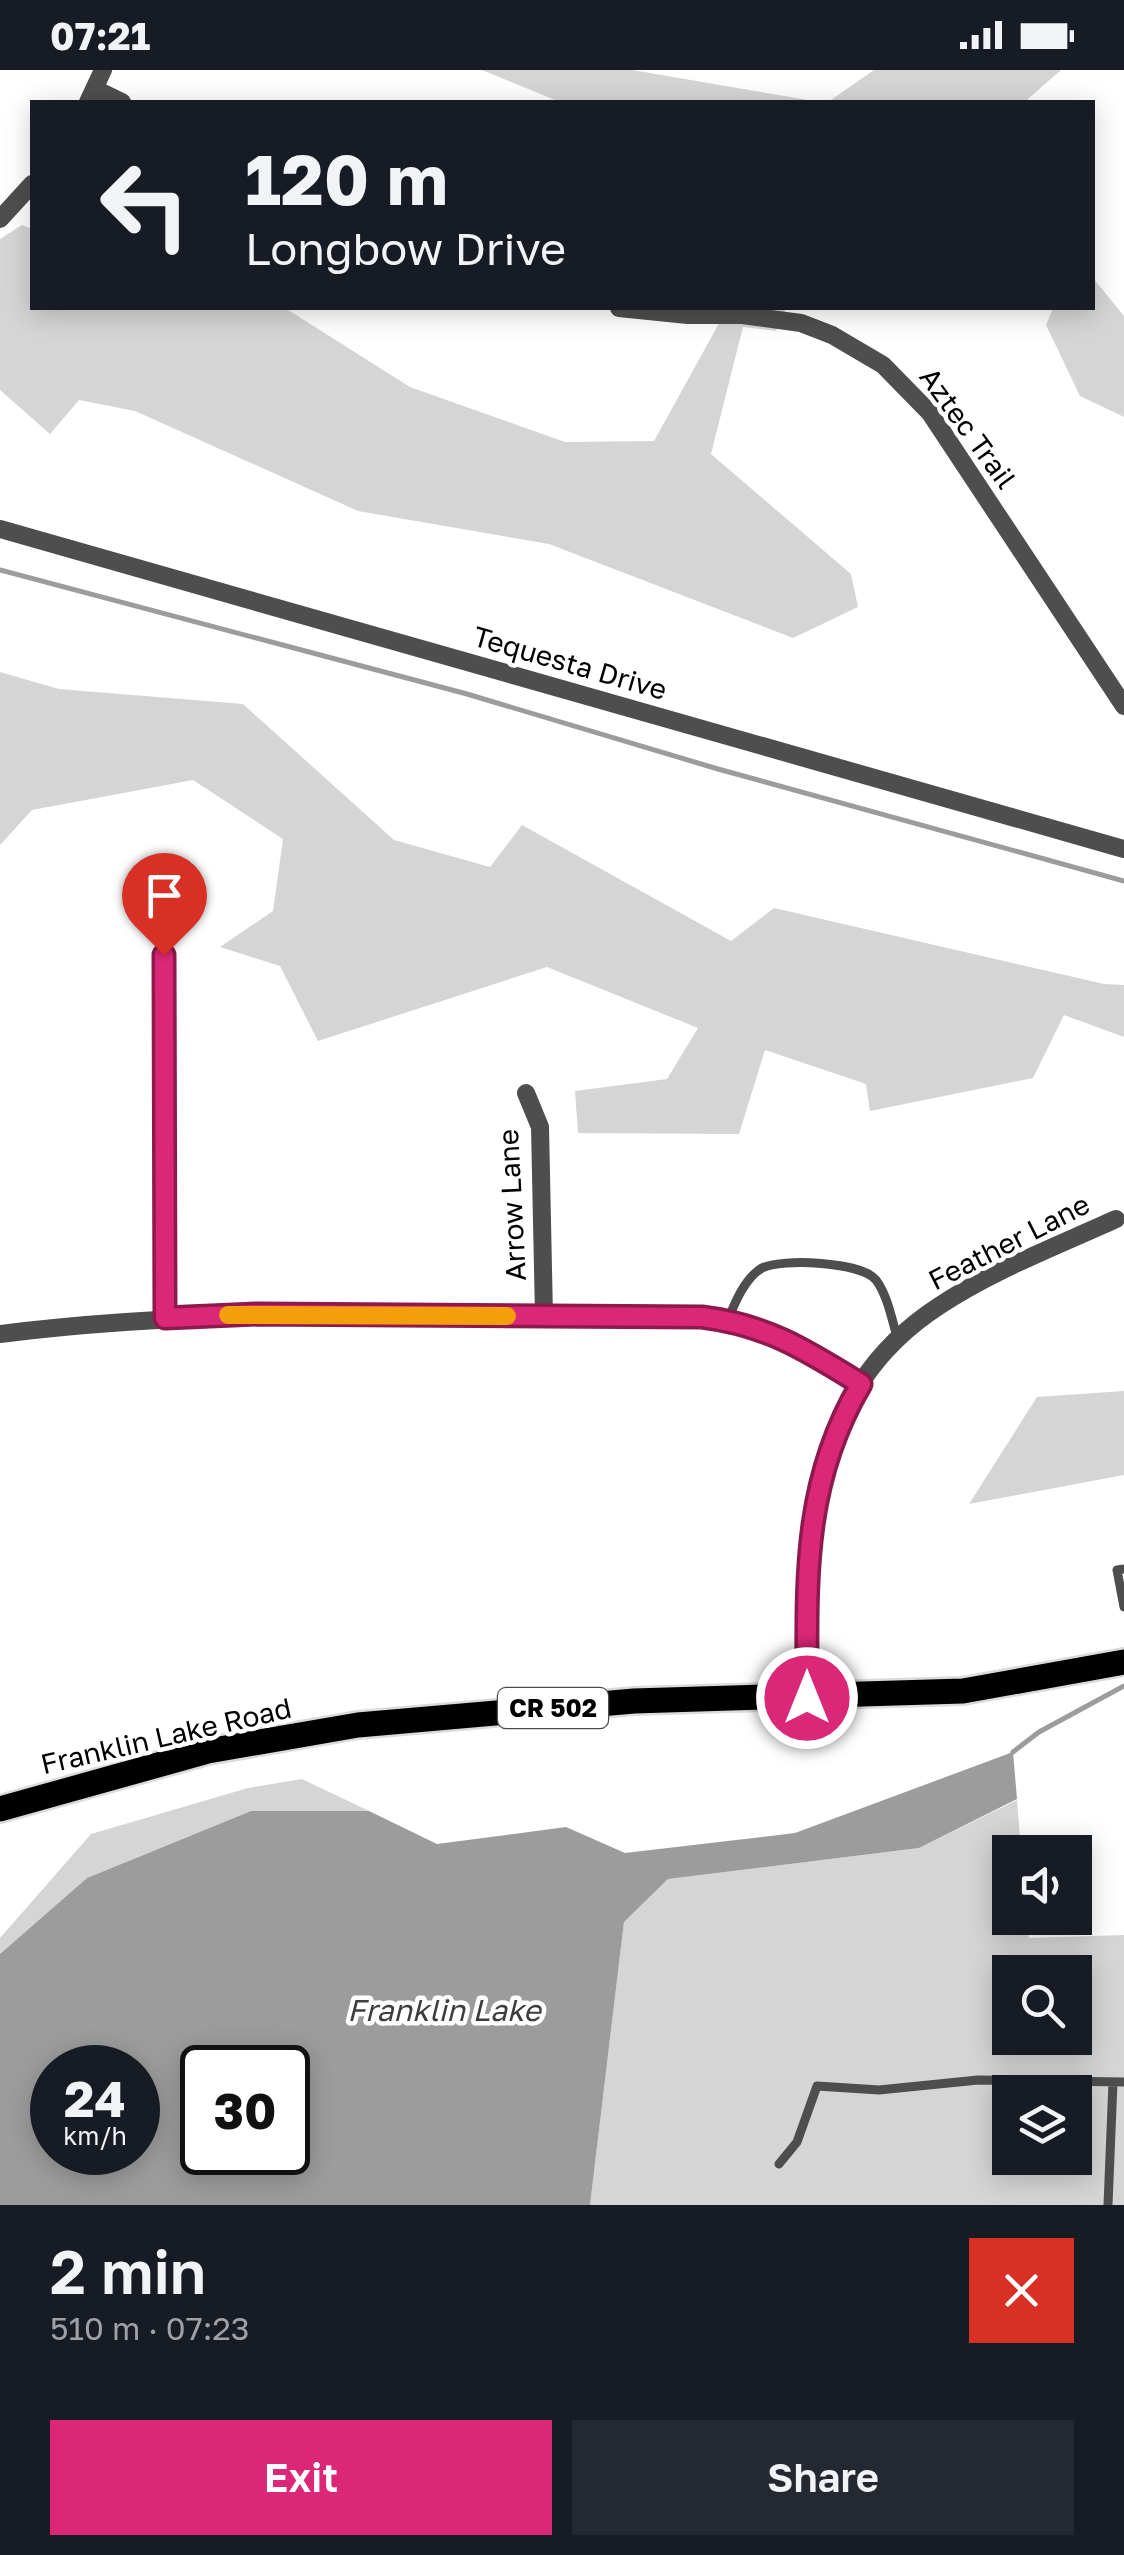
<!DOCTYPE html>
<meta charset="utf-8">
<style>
:root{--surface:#171b24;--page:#242831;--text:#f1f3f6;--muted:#9ea1a6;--accent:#db2777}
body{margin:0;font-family:"Golos Text",sans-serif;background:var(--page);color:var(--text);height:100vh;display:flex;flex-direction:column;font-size:38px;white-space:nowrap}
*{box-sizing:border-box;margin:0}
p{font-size:32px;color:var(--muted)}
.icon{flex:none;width:55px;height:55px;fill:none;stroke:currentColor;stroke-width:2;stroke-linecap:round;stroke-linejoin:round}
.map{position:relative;height:2135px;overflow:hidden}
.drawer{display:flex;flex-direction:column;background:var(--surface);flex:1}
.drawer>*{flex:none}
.top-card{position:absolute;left:30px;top:30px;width:1065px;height:210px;border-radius:0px;box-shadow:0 5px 25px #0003;background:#171b24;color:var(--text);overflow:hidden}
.tools{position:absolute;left:992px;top:1765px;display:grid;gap:20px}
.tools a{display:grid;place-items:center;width:100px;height:100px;border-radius:0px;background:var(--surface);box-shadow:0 5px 25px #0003;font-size:50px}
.speed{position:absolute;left:30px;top:1975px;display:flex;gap:20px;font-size:50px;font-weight:700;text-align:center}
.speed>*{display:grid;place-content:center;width:130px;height:130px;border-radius:50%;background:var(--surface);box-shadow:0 5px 25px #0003;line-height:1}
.speed small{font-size:25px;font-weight:400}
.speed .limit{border:5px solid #111;border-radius:15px;background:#fff;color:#111}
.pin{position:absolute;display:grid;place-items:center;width:85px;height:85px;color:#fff;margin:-102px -42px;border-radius:50% 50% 50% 0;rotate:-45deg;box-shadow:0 0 10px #0007}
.pin .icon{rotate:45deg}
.me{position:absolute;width:110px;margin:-55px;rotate:0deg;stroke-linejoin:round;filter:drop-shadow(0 0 8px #0008)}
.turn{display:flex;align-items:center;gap:35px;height:210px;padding:0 50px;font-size:45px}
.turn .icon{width:130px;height:130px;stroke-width:2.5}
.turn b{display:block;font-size:70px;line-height:85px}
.round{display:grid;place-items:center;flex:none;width:105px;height:105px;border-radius:0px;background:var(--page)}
.head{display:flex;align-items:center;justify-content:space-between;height:170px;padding:0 50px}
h1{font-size:60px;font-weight:600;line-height:75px}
.action{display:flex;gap:20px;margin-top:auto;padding:20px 50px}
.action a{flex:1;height:115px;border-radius:0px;background:var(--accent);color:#fff;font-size:40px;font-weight:600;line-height:115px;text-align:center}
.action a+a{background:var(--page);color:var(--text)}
.status{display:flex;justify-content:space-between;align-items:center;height:70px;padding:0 50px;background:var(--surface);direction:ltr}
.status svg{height:28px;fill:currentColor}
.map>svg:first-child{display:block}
.green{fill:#d5d5d5;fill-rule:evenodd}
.water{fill:#9c9c9c;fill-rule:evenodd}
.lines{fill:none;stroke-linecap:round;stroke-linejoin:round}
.stream{stroke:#9c9c9c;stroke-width:5}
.primary-casing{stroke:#dbdbdb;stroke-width:30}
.service{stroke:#4e4e4e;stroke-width:9}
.minor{stroke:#4e4e4e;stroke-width:18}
.primary{stroke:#000;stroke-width:25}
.route-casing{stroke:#8e194d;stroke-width:25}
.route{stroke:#db2777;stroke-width:18}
.slow{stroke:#f59e0b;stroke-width:18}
.labels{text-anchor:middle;stroke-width:9;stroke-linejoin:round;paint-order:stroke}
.shield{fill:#fff;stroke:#4c4c4c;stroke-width:2.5}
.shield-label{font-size:25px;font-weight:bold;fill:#000}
.street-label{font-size:28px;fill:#000;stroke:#fff}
.water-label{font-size:30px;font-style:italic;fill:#3d3d3d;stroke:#fff}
</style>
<div class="status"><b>07:21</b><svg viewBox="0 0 49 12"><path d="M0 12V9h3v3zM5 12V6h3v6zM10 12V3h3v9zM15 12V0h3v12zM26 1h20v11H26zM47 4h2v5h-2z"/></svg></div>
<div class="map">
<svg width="1124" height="2135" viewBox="0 0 1124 2135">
<rect width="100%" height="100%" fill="#fff"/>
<path class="green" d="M482,0H632L820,32H560Z
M874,0H1061L1028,29L1029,32H828Z
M22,155L32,159V238H285L410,317L565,372L654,371L722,248L724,238H786L776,261L743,257L711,384L851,504L858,537L793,568L549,474L358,441L135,341L79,330L50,364L0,320V169Z
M1093,208L1124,246V347L1080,326L1046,255L1053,238H1092Z
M0,602L59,619L243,634L394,770L490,797L522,755L731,871L774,838L1104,914L1124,915V967L1064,945L1033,1008L870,1041L866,1014L765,980L739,1064L578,1063L575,1021L667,1009L698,958L547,897L318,971L280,896L220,877L273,841L283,769L193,710L32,740L0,775Z
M1124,1321V1405L969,1434L1037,1327Z
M302,1709L369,1741H251L87,1808L0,1884V1868L91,1764L248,1718Z
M1017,1730L1021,1782H1010V1848H1027L1029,1868L1124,1865V2135H590L624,1852L668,1809L919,1778ZM1010,1902H1075V1968H1010ZM1010,2022H1075V2088H1010Z"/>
<path class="water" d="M1013,1682L1017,1729L919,1778L668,1809L624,1852L590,2135H0V1884L87,1808L251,1741H369L437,1774L566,1757L625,1783L795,1763ZM52,1998H138V2082H52ZM202,1998H288V2082H202Z"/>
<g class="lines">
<path class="stream" d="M0,500L467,624L718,699L1124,811
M1013,1682L1039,1662L1124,1616"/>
<defs>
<path id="primary" d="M0,1739L208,1681L358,1655L634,1631L963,1621L1124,1592"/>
</defs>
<use href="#primary" class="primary-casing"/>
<path class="service" d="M728,1250C735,1232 745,1208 762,1198C782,1188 862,1192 876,1210C888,1226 892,1251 898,1270
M1124,1499L1117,1500L1124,1537
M779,2094L797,2072L817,2016L879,2020L978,2010L1124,2012
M1108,2135L1113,2012"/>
<path class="minor" d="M95,19L122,32
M88,32L103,0
M0,149L32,114
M619,238L688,245H742L801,253L832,265L883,295L930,343L1124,636
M0,459L1124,779
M164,885L165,1248
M526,1023L540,1057L544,1246
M0,1264C232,1235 468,1246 701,1247C770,1255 804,1279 861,1314
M807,1628C807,1482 799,1327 939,1236C993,1200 1057,1176 1116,1149"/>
<use href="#primary" class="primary"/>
</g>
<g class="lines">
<defs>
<path id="route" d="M164,885L165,1248L257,1244L702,1247C767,1255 806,1280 861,1314C801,1415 807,1515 807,1628"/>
</defs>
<use href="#route" class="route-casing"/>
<use href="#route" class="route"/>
<path class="slow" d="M228,1245L507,1246"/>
</g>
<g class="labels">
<rect class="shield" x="498" y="1618" width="110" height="40" rx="8"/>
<g class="shield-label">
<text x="553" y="1647">CR 502</text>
</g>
<g class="street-label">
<text transform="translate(968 358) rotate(54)" y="10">Aztec Trail</text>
<text transform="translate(570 593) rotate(16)" y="10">Tequesta Drive</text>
<text transform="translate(512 1135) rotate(-93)" y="10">Arrow Lane</text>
<text transform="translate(1009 1172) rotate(-27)" y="10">Feather Lane</text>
<text transform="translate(166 1666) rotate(-13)" y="10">Franklin Lake Road</text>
</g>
<g class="water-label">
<text x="444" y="1951">Franklin Lake</text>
</g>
</g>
</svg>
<div class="tools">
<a><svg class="icon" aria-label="sound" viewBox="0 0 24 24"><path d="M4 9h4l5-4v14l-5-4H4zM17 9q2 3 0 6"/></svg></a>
<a><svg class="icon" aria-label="search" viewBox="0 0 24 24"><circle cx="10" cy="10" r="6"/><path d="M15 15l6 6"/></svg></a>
<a><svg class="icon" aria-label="layers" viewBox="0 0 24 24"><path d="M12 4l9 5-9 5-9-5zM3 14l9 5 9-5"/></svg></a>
</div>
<div class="speed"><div>24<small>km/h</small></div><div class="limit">30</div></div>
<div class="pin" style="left:164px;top:885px;background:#d93025"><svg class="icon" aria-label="arrive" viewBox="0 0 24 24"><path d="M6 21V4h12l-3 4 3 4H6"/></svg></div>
<svg class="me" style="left:807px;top:1628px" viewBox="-20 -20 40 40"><circle r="17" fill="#db2777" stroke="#fff" stroke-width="3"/><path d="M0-11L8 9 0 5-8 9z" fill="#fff"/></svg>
<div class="top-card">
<div class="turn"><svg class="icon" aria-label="left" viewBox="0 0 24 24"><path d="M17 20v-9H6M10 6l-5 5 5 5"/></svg><div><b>120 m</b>Longbow Drive</div></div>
</div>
</div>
<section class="drawer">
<div class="head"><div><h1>2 min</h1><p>510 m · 07:23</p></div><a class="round" style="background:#d93025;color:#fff"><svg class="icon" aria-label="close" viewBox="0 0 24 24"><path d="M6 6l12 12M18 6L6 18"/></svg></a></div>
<div class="action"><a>Exit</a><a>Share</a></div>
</section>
